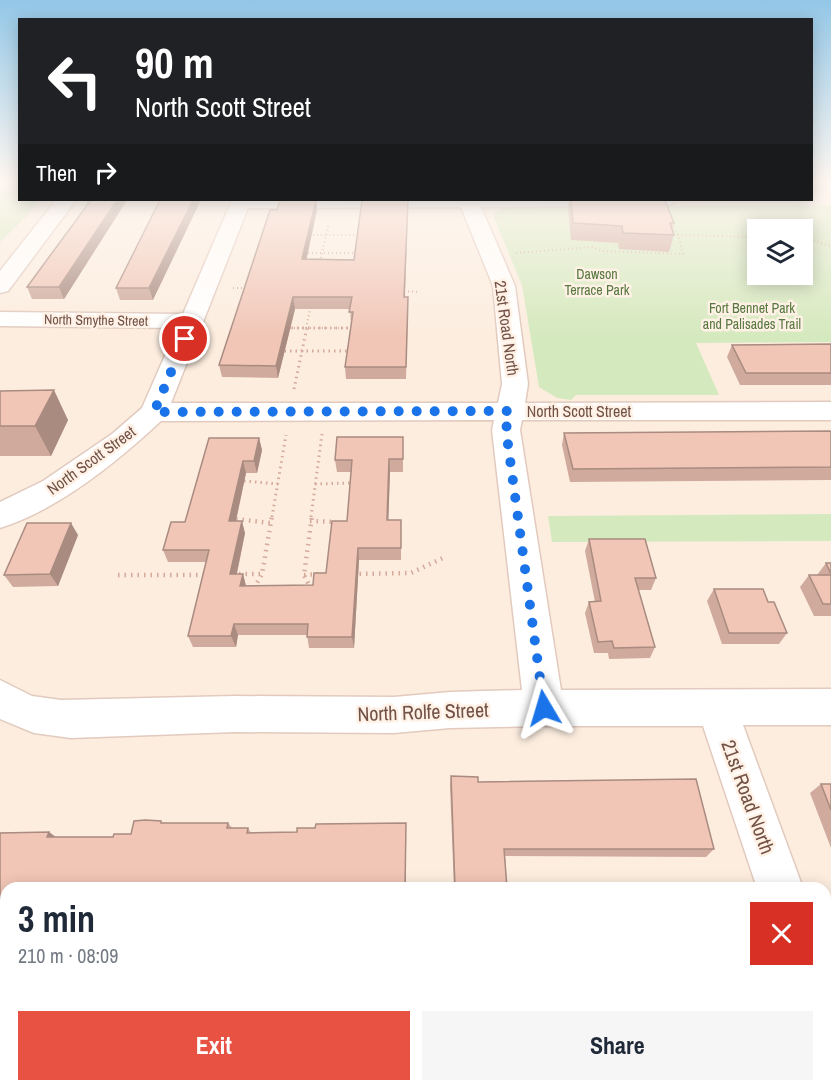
<!DOCTYPE html>
<meta charset="utf-8">
<style>
:root{--surface:#fff;--page:#f6f6f7;--text:#1f2937;--muted:#747a83;--accent:#e75243}
body{margin:0;font-family:"Archivo Narrow",sans-serif;background:var(--page);color:var(--text);height:100vh;display:flex;flex-direction:column;font-size:22px;white-space:nowrap}
*{box-sizing:border-box;margin:0}
p{font-size:20px;color:var(--muted)}
.icon{flex:none;width:33px;height:33px;fill:none;stroke:currentColor;stroke-width:2;stroke-linecap:round;stroke-linejoin:round}
.map{position:relative;flex:1;overflow:hidden}
.panel{position:absolute;left:0px;top:882px;width:831px;height:210px;display:flex;flex-direction:column;background:var(--surface);border-radius:18px 18px 0 0;box-shadow:0 3px 15px #0003}
.panel>*{flex:none}
.banner{position:absolute;left:18px;top:18px;width:795px;height:183px;border-radius:0px;box-shadow:0 3px 15px #0003;background:#202124;color:#fff;overflow:hidden}
.buttons{position:absolute;left:747px;top:219px;display:grid;gap:12px}
.buttons a{display:grid;place-items:center;width:66px;height:66px;border-radius:0px;background:var(--surface);box-shadow:0 3px 15px #0003;font-size:30px}
.pin{position:absolute;display:grid;place-items:center;width:51px;height:51px;color:#fff;margin:-26px;border:3px solid #fff;border-radius:50%;box-shadow:0 2px 6px #0007}
.me{position:absolute;width:66px;margin:-33px;rotate:353deg;stroke-linejoin:round;filter:drop-shadow(0 0 4px #0008)}
.turn{display:flex;align-items:center;gap:21px;height:126px;padding:0 18px;font-size:27px}
.turn .icon{width:78px;height:78px;stroke-width:2.5}
.turn b{display:block;font-size:42px;line-height:51px}
.then{display:flex;align-items:center;height:57px;padding:0 18px;background:#0003;gap:12px;font-size:22px}
.round{display:grid;place-items:center;flex:none;width:63px;height:63px;border-radius:0px;background:var(--page)}
.headline{display:flex;align-items:center;justify-content:space-between;height:102px;padding:0 18px}
h1{font-size:36px;font-weight:700;line-height:45px}
.action{display:flex;gap:12px;margin-top:auto;padding:12px 18px}
.action a{flex:1;height:69px;border-radius:0px;background:var(--accent);color:#fff;font-size:24px;font-weight:700;line-height:69px;text-align:center}
.action a+a{background:var(--page);color:var(--text)}
.map>svg:first-child{display:block}
.green{fill:#d5e9be;fill-rule:evenodd}
.lines{fill:none;stroke-linecap:round;stroke-linejoin:round}
.minor-casing{stroke:#e2cabe;stroke-width:3}
.path-far2{stroke:#d5aa9b;stroke-width:2;stroke-dasharray:1 3;stroke-linecap:butt}
.path-far1{stroke:#d5aa9b;stroke-width:3;stroke-dasharray:1.5 4;stroke-linecap:butt}
.path{stroke:#d5aa9b;stroke-width:4.5;stroke-dasharray:1.5 5;stroke-linecap:butt}
.minor{fill:#fff;fill-rule:evenodd}
.wall{fill:#cfaa9d}
.shaded-wall{fill:#a98b80}
.building{fill:#f1c6b7;stroke:#a98b80;stroke-width:1.5}
.route{stroke:#1a73e8;stroke-width:10;stroke-dasharray:0 18}
.labels{text-anchor:middle;stroke-width:5;stroke-linejoin:round;paint-order:stroke}
.far-park-label{font-size:14px;fill:#577840;stroke:#fff1e5}
.far-street-label{font-size:14px;fill:#725147;stroke:#fff1e5}
.street-label{font-size:16px;fill:#725147;stroke:#fff1e5}
.near-street-label{font-size:20px;fill:#725147;stroke:#fff1e5}
</style>
<div class="map">
<svg width="831" height="1092" viewBox="0 0 831 1092">
<rect width="100%" height="100%" fill="#fceddf"/>
<path class="green" d="M10,183H19L20,200H38L26,217L0,242V189Z
M831,205V342L696,343L719,395H576L571,400L557,398L539,387L522,285L494,218L495,213L501,208ZM758,230H802V274H758Z
M831,514V541L552,542L548,516Z"/>
<g class="lines">
<defs>
<path id="minor" d="M56,200H76L8,291L0,293V271Z
M232,200H674L672,204L665,206L481,207L515,286L528,384L525,403L831,402V420H522L520,430L561,690L831,689V725H743L803,888H757L703,726H544L450,728L394,733L235,732L71,738L34,733L0,719V680L32,696L61,700L235,696L394,697L450,692L522,690L492,430L494,420L161,421C117,462 58,510 0,528V502L43,481L112,434L142,408L177,328L0,326V312L183,314ZM461,207L493,286L502,384L498,403H171L248,208Z
M825,980L831,983V1079H825Z
M76,1086H135L133,1092H74Z"/>
</defs>
<use href="#minor" class="minor-casing"/>
<path class="path-far2" d="M0,190L3,183
M763,220L770,230
M309,235H361
M678,235L758,237
M802,237L831,246
M304,253H360
M516,253L592,247L601,251L683,254L678,235L671,222
M320,262L329,223
M233,288H249
M400,291L420,292
M286,328H353
M306,328L311,305"/>
<path class="path-far1" d="M286,328H353
M279,351H350
M294,389L307,327
M244,481L278,484
M315,484L352,483
M272,517L286,435
M311,517L322,434"/>
<path class="path" d="M236,519L270,523
M310,521L336,522
M239,574H261
M353,574L411,573L443,558
M118,575H207
M304,575L318,574
M254,588L262,574L272,516
M311,589L304,575L312,516"/>
<use href="#minor" class="minor"/>
</g>
<path class="wall" d="M86,200H127L64,299H32L27,287L88,204Z
M160,200L153,300H120L116,288Z
M316,200L317,210L306,259L354,260L408,200L405,297H408L406,379H346L345,367L351,324L350,309H295L278,378L222,377L219,365L277,210Z
M569,200H665L674,223L672,229L674,235L669,252L619,249L618,243L571,240L568,209Z
M831,344V385H740L727,357L732,345Z
M0,391L68,420L51,456H0Z
M831,432V480L570,482L562,445L564,433Z
M403,437V472H390L388,520H401V560H359L354,648H309L307,635H238L236,647H193L188,636L206,562H168L163,550L185,522L259,438L262,450L257,473H246L236,521L245,533L237,574H243L246,586L313,585L326,573L347,521L351,472H337L335,460Z
M78,535L58,586L13,587L4,575Z
M589,539L656,578L651,590H638L655,647L650,658L609,659L608,653H594L585,613L589,602H595L585,551Z
M826,563H831V616H814L800,587L809,575H817Z
M714,589L768,602L787,633L779,644H722L707,601Z
M451,776L478,782L714,849L706,857L505,856L507,888H454L450,786Z
M821,784H831V848L810,793Z
M163,823H228L232,828H248L251,833L297,832L315,828L406,823V842L6,888V948H0V833L49,832L56,837H113L131,834Z"/>
<path class="shaded-wall" d="M117,200H127L64,299L59,287Z
M193,200H201L153,300L149,288Z
M316,200L317,210L304,271L302,259Z
M293,297L295,309L278,378L276,366Z
M54,390L68,420L51,456L35,426Z
M259,438L262,450L257,473L254,461Z
M389,459L390,472L388,532L387,520Z
M243,461L246,473L233,534L229,521Z
M242,521L245,533L234,586L230,574Z
M71,523L78,535L58,586L50,574Z
M358,548L359,560L354,648L352,637Z
M243,574L246,586H240Z
M234,624L238,635L236,647L231,636Z
M406,823V888H405Z
M49,832L74,852L47,837Z"/>
<path class="building" d="M91,200H117L59,287H27Z
M160,200H193L149,288H116Z
M280,200H316L302,259L354,260L362,200H408L404,297H408L406,367H345L353,312H349L352,297H293L276,366L219,365L270,210H277Z
M571,200H665L674,223H670L674,235L623,233L622,226L573,223Z
M831,344V373H746L732,345Z
M54,390L35,426H0V391Z
M830,431L831,432V467L573,469L564,433Z
M337,437H403V459H389L387,520H401V548H358L352,637H307L308,624H234L231,636H188L209,550H163L171,522H185L209,438H259L254,461H243L229,521H242L230,574H243L240,586L313,585L314,573H326L332,521H347L352,460H335Z
M27,523H71L50,574L4,575Z
M589,539H645L656,578H635L655,647L614,648L612,641L598,642L589,602L601,601Z
M826,563H831V574Z
M809,575H831V604H823Z
M714,589H763L768,602H774L787,633H729Z
M451,776L478,777V782L696,779L714,849H504L507,888H455Z
M821,784H831V810Z
M145,820L161,821V823H228L227,828H248L247,833L297,832V828H315L316,824L406,823L405,888H6V934H0V833L49,832L47,837H113L114,834H131L134,821Z"/>
<linearGradient id="sky" x2="0" y2="1"><stop stop-color="#93c7e7"/><stop offset="0.54" stop-color="#fef7f1"/><stop offset="1" stop-color="#fef7f1" stop-opacity="0"/></linearGradient>
<rect width="831" height="336" fill="url(#sky)"/>
<g class="lines">
<path class="route" d="M185,339L154,412L509,411L506,430L544,708"/>
</g>
<g class="labels">
<g class="far-park-label">
<text x="597" y="279">Dawson<tspan x="597" dy="16">Terrace Park</tspan></text>
<text x="752" y="313">Fort Bennet Park<tspan x="752" dy="16">and Palisades Trail</tspan></text>
</g>
<g class="far-street-label">
<text transform="translate(96 320) rotate(1)" y="5">North Smythe Street</text>
</g>
<g class="street-label">
<text transform="translate(507 328) rotate(82)" y="6">21st Road North</text>
<text x="579" y="417">North Scott Street</text>
<text transform="translate(91 460) rotate(-36)" y="6">North Scott Street</text>
</g>
<g class="near-street-label">
<text transform="translate(423 712) rotate(-2)" y="7">North Rolfe Street</text>
<text transform="translate(748 797) rotate(70)" y="7">21st Road North</text>
</g>
</g>
</svg>
<div class="buttons">
<a><svg class="icon" aria-label="layers" viewBox="0 0 24 24"><path d="M12 4l9 5-9 5-9-5zM3 14l9 5 9-5"/></svg></a>
</div>
<div class="pin" style="left:185px;top:339px;background:#d93025"><svg class="icon" aria-label="arrive" viewBox="0 0 24 24"><path d="M6 21V4h12l-3 4 3 4H6"/></svg></div>
<svg class="me" style="left:544px;top:708px" viewBox="-20 -20 40 40"><path d="M0-17L14 15 0 8-14 15z" fill="#1a73e8" stroke="#fff" stroke-width="4"/></svg>
<div class="banner">
<div class="turn"><svg class="icon" aria-label="left" viewBox="0 0 24 24"><path d="M17 20v-9H6M10 6l-5 5 5 5"/></svg><div><b>90 m</b>North Scott Street</div></div>
<div class="then">Then<svg class="icon" aria-label="right" viewBox="0 0 24 24"><path d="M7 20v-9h11M14 6l5 5-5 5"/></svg></div>
</div>
<section class="panel">
<div class="headline"><div><h1>3 min</h1><p>210 m · 08:09</p></div><a class="round" style="background:#d93025;color:#fff"><svg class="icon" aria-label="close" viewBox="0 0 24 24"><path d="M6 6l12 12M18 6L6 18"/></svg></a></div>
<div class="action"><a>Exit</a><a>Share</a></div>
</section>
</div>
